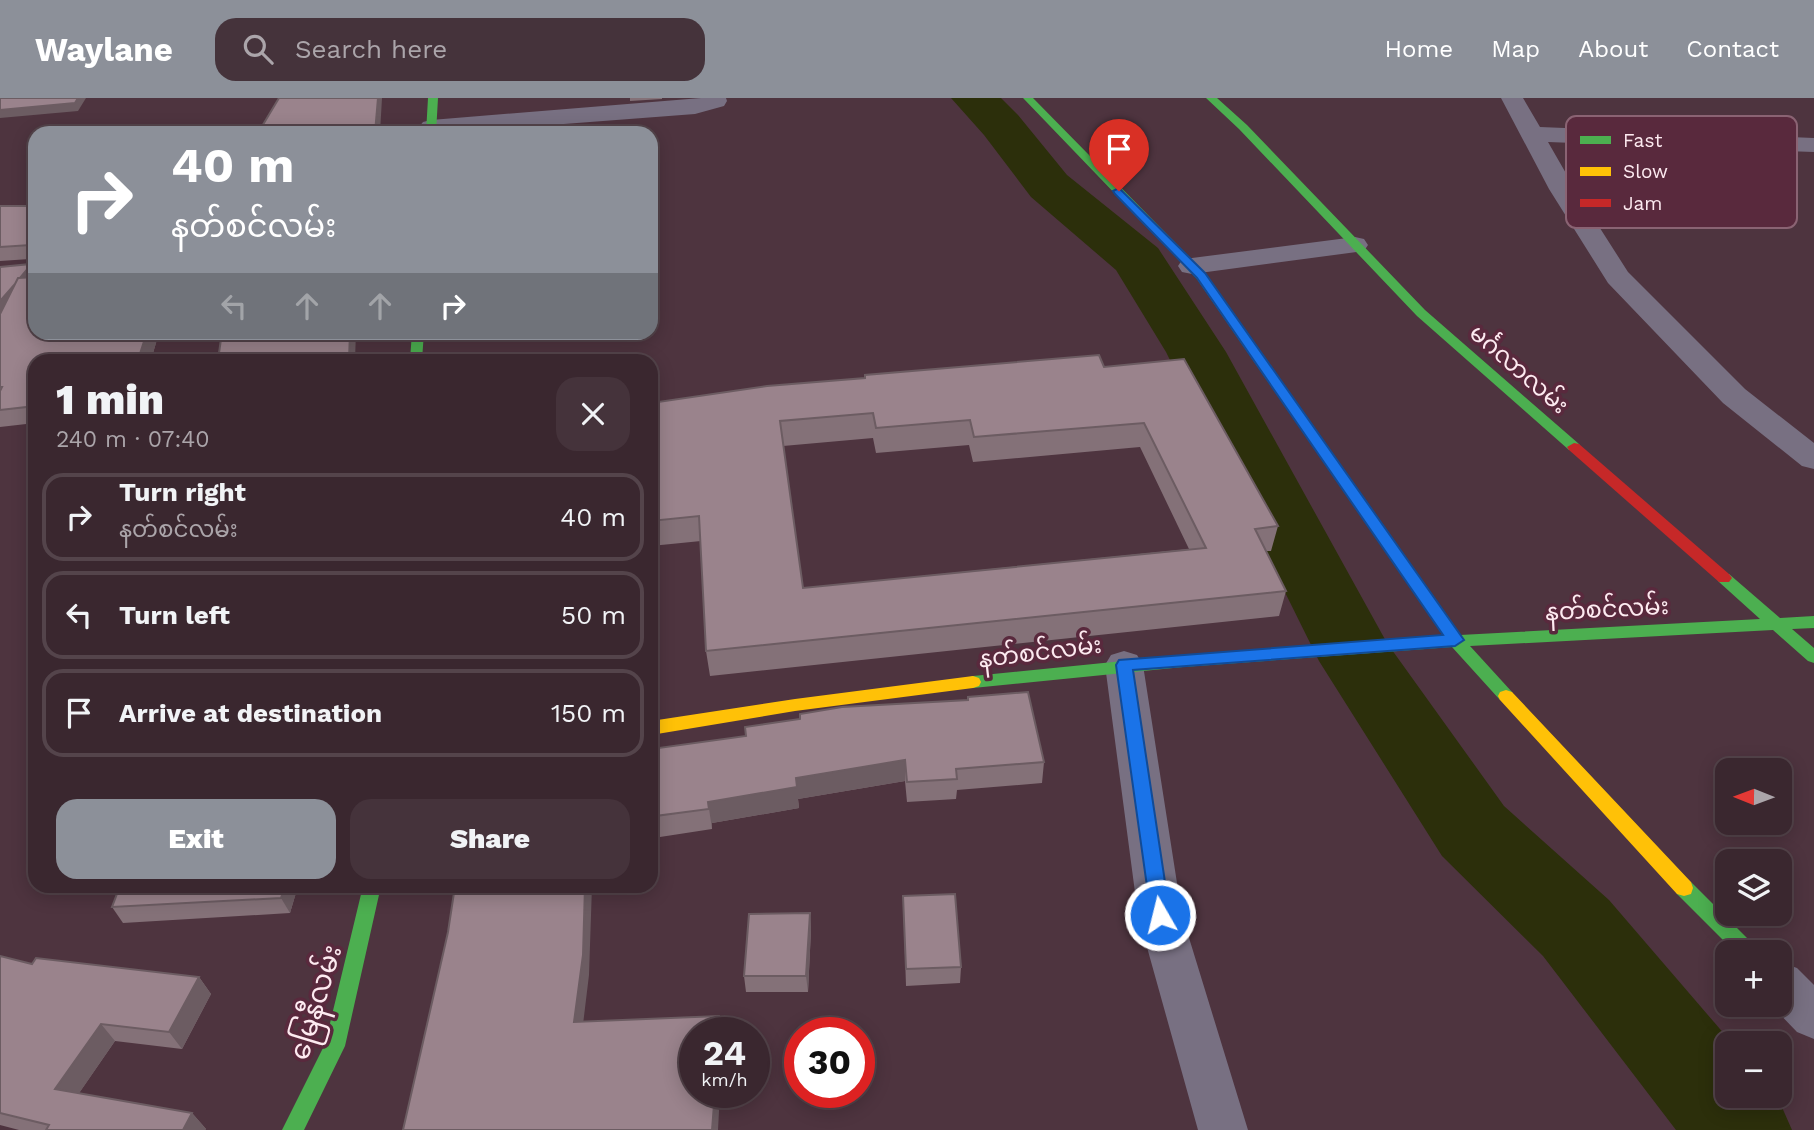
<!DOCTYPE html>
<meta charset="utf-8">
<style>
:root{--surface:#3a272f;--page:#45333b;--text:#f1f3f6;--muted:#aba5aa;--line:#54444b;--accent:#8c9099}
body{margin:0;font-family:"Work Sans","Noto Sans Myanmar",sans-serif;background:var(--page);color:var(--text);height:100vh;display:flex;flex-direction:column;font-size:26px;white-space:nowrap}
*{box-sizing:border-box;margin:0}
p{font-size:23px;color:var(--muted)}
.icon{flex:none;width:38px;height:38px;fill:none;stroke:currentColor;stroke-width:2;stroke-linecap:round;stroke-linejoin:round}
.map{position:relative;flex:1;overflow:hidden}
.details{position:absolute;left:28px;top:256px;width:630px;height:539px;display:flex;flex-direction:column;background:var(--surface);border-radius:21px;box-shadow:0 4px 18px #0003,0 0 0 2px var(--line)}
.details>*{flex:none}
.hud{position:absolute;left:28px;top:28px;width:630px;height:214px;border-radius:21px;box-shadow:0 4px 18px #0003,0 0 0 2px var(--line);background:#8c9099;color:#fff;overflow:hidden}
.needle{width:46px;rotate:271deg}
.fabs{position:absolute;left:1715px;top:660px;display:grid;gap:14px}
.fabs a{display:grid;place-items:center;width:77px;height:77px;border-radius:14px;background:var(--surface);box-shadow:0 4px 18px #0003,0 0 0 2px var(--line);font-size:35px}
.speed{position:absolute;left:679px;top:919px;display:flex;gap:14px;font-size:35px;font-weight:700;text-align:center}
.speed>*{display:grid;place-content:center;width:91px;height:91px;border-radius:50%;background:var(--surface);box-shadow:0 4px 18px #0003,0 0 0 2px var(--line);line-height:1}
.speed small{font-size:18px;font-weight:400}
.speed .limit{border:10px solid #d22;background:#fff;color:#111}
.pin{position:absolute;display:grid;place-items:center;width:60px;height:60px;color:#fff;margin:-72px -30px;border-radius:50% 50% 50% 0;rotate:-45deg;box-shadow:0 0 7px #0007}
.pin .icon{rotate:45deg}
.me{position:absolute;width:77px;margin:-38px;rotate:352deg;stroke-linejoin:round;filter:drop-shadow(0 0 5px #0008)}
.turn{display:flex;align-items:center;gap:24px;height:147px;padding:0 28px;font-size:32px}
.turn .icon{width:91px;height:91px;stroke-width:2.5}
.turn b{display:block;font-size:49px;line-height:60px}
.lanes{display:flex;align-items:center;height:66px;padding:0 28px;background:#0003;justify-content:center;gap:35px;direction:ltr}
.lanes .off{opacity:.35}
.round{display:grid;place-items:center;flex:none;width:74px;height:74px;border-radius:21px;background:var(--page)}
.overview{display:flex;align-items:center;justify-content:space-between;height:119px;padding:0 28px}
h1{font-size:42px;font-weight:800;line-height:52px}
.cta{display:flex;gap:14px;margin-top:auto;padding:14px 28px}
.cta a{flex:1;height:80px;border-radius:21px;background:var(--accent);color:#fff;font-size:28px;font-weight:800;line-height:80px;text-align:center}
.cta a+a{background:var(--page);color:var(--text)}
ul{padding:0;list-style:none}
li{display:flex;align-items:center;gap:21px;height:88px;margin:0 14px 10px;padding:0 14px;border:4px solid var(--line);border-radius:21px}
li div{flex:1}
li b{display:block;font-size:26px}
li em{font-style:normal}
header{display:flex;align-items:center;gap:42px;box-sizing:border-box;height:98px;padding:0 35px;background:var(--accent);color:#fff}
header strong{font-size:33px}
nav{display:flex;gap:38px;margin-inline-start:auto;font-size:24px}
.search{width:490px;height:63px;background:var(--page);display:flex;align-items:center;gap:18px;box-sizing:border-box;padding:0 24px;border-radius:21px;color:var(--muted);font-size:26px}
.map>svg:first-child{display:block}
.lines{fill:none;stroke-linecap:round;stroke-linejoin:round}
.river{fill:#2c2f0b;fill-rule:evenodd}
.street{fill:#787082;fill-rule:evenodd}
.fast{fill:#4caf50;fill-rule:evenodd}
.slow{fill:#ffc107;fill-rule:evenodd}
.jam{fill:#c62828;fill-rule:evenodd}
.wall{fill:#847178;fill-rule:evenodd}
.shaded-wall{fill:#6c5c62}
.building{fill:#9a838c;stroke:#6c5c62;stroke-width:2;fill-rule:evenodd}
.route{fill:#1a73e8;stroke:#114b97;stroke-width:2}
.labels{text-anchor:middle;stroke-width:7;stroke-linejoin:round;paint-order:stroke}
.street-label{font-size:24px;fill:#fdeaf0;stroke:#59293d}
.near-street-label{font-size:28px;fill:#fdeaf0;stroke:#59293d}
.key{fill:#59293d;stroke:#8a6373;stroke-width:2}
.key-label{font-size:19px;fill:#fdeaf0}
</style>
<header>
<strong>Waylane</strong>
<div class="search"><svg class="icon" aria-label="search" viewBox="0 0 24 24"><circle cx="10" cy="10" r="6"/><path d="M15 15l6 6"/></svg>Search here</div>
<nav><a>Home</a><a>Map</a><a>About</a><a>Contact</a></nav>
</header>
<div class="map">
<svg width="1814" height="1032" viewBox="0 0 1814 1032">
<rect width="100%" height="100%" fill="#4e343f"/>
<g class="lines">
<path class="river" d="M951,0H1001L1018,17L1067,77L1158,150L1226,254L1387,545L1504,708L1609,802L1732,945H1727V998H1777L1792,1032H1676L1543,858L1442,758L1319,563L1166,254L1116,172L1031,99L984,37Z"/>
<path class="street" d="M701,0H726L727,3L724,8L695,16L445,35H427L419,29L423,24L431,22Z
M1501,0H1523L1540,29L1814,40V54L1548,44L1575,91L1628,174L1745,291L1814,345V371L1802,368L1723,305L1608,185L1549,91Z
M1355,139L1364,141L1368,147L1364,153L1192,176L1182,174L1178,168L1182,162L1192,160Z
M1124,553L1137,557L1143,567L1182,817L1248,1032H1198L1138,817L1105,567L1111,557Z
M1780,864L1797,870L1814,887V941L1797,934L1770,906H1780Z"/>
<path class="fast" d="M428,0H438L436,35H426Z
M1023,0H1033L1205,175L1460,537L1760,521L1719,484L1716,480L1719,476H1729L1780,520L1814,518V530L1792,531L1814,550V565L1808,563L1773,532L1470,548L1512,594L1514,598L1512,602H1500L1452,549L1183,569L973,590L967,588L965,584L967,580L973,578L1183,557L1444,538L1197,181Z
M1206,0H1217L1247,27L1425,212L1579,346L1581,349L1579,352H1569L1417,218L1239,31Z
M412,234H424L422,262H410Z
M1684,782L1691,784L1755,848L1758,854H1735L1677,796L1675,790L1677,784Z
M363,788H381L345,948L304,1032H282L325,946Z"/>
<path class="slow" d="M973,578L979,580L981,584L979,588L973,590L795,613L651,637V623L795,601Z
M1506,592L1512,594L1691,784L1693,790L1691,796L1684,798L1677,796L1500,602L1498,598L1500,594Z"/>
<path class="jam" d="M1574,345L1579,346L1729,476L1732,480L1729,484H1719L1569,352L1567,349Z"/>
</g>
<path class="wall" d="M630,0H662V1L630,3Z
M0,108H35V234H210L158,238L151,262H35V325L0,329V169L30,166V161L0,163Z
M1104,269L1278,428L1271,453H1266L1286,493L1279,518L710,578L706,553L701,443L651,448V305ZM873,340L876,355L969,347L973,364L1140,349L1189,451L803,490L783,348Z
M968,599L1044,664L1042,685L957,692L956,701L907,704L905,683L798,701L799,710L712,725V731L660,739L655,718V709H651V651L746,638L968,602Z
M120,788H298L290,815L123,825L112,809Z
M903,798L961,869L960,885L906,888Z
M810,815L811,832L808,894H746L744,878Z
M0,858L32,866L199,879L211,896L182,951L115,943L79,995L192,1015L206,1031L205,1032H19L0,1027Z"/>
<path class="shaded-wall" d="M78,0H86L78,13L0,20V12Z
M378,0H382L380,35H375Z
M35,162V184L0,223V203Z
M147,234H156L158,238L151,262H138Z
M350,234H356L355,262H349Z
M905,662V683L798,701L799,710L712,725V731L708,704L796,680Z
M285,788H298L290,815L281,800Z
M585,788H592L589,877L581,943L574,924Z
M810,815L811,832L808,894L806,878Z
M199,879L211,896L182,951L169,934Z
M719,918L723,934H718Z
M101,926L115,943L71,1007L55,991Z
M715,994H720L718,1032H712Z
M192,1015L206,1031L205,1032H183Z"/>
<path class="building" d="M0,0H78L75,5L0,12Z
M279,0H378L375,35H258Z
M0,108H35V162L20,180H18L15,186L0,203V169L30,166V147L0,149Z
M35,179V234H147L138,262H35V308L0,312V293L2,289H0V216L18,180Z
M222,234H350L349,262H218Z
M1099,257L1104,269L1184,261L1278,428L1255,431L1286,493L706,553L699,418L651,423V305L767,288L865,280V277ZM873,315L876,330L970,322L974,339L1144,325L1206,450L803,490L780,323Z
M1028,594L1044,664L956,671L957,681L907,684L905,662L796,680L797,689L708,704L709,711L655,718L653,687L651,688V651L746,638L745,629L800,621V616L842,609L968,602V599Z
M120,788H285L281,800L112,809Z
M455,788H585L583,857L574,924L719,918L718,934H695V994H715L712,1032H403L448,834Z
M955,796L961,869L906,871L903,798Z
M810,815L806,878H744L749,816Z
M0,858L32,866L36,860L199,879L169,934L101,926L55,991L192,1015L183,1032H46L49,1027L0,1015Z"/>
<path class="route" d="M1119,90L1205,175L1464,542L1455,548L1133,572L1170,817L1167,823L1160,825L1153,823L1151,817L1116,567L1119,562L1443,537L1197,180L1115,96L1113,93Z"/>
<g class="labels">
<g class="street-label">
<text transform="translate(1519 271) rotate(41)" y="8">မင်္ဂလာလမ်း</text>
<text transform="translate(1607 511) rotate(-3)" y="8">နတ်စင်လမ်း</text>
<text transform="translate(1040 554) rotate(-7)" y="8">နတ်စင်လမ်း</text>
</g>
<g class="near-street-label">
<text transform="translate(315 904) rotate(-73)" y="10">မြေနီလမ်း</text>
</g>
</g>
<rect x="1566" y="18" width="231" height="112" rx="10" class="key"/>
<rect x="1580" y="38" width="31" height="8" fill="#4caf50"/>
<rect x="1580" y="69" width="31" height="9" fill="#ffc107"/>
<rect x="1580" y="101" width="31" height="8" fill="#c62828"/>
<g class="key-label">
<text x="1623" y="49">Fast</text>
<text x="1623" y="80">Slow</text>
<text x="1623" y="112">Jam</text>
</g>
</svg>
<div class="fabs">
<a><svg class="needle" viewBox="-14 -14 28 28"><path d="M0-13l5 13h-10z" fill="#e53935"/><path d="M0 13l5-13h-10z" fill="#aba5aa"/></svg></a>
<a><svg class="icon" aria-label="layers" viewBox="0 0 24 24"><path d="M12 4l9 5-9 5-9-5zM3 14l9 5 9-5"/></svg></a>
<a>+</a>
<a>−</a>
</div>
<div class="speed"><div>24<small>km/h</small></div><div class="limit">30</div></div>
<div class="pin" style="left:1119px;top:93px;background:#d93025"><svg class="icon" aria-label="arrive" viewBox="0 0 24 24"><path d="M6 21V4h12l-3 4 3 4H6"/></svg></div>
<svg class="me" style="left:1160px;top:817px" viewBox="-20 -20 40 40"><circle r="17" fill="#1a73e8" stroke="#fff" stroke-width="3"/><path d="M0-11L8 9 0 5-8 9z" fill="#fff"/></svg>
<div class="hud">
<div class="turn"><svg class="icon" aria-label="right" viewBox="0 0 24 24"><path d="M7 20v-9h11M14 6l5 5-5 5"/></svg><div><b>40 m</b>နတ်စင်လမ်း</div></div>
<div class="lanes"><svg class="icon off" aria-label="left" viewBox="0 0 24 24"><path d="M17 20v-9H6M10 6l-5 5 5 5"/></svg><svg class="icon off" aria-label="ahead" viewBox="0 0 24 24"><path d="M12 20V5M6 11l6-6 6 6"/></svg><svg class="icon off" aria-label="ahead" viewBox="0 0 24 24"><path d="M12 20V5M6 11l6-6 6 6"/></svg><svg class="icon" aria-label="right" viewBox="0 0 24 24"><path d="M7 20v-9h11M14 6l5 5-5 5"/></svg></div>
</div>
<section class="details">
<div class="overview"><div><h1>1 min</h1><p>240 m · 07:40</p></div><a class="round"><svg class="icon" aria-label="close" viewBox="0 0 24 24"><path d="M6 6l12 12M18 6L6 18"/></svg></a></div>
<ul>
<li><svg class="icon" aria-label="right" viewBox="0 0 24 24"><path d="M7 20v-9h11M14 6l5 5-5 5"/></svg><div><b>Turn right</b><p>နတ်စင်လမ်း</p></div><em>40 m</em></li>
<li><svg class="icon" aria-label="left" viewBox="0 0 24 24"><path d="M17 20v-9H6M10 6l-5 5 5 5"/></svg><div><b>Turn left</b></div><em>50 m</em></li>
<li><svg class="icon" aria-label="arrive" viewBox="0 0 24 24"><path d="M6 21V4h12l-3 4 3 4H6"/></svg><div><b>Arrive at destination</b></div><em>150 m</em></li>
</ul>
<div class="cta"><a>Exit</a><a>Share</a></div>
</section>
</div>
